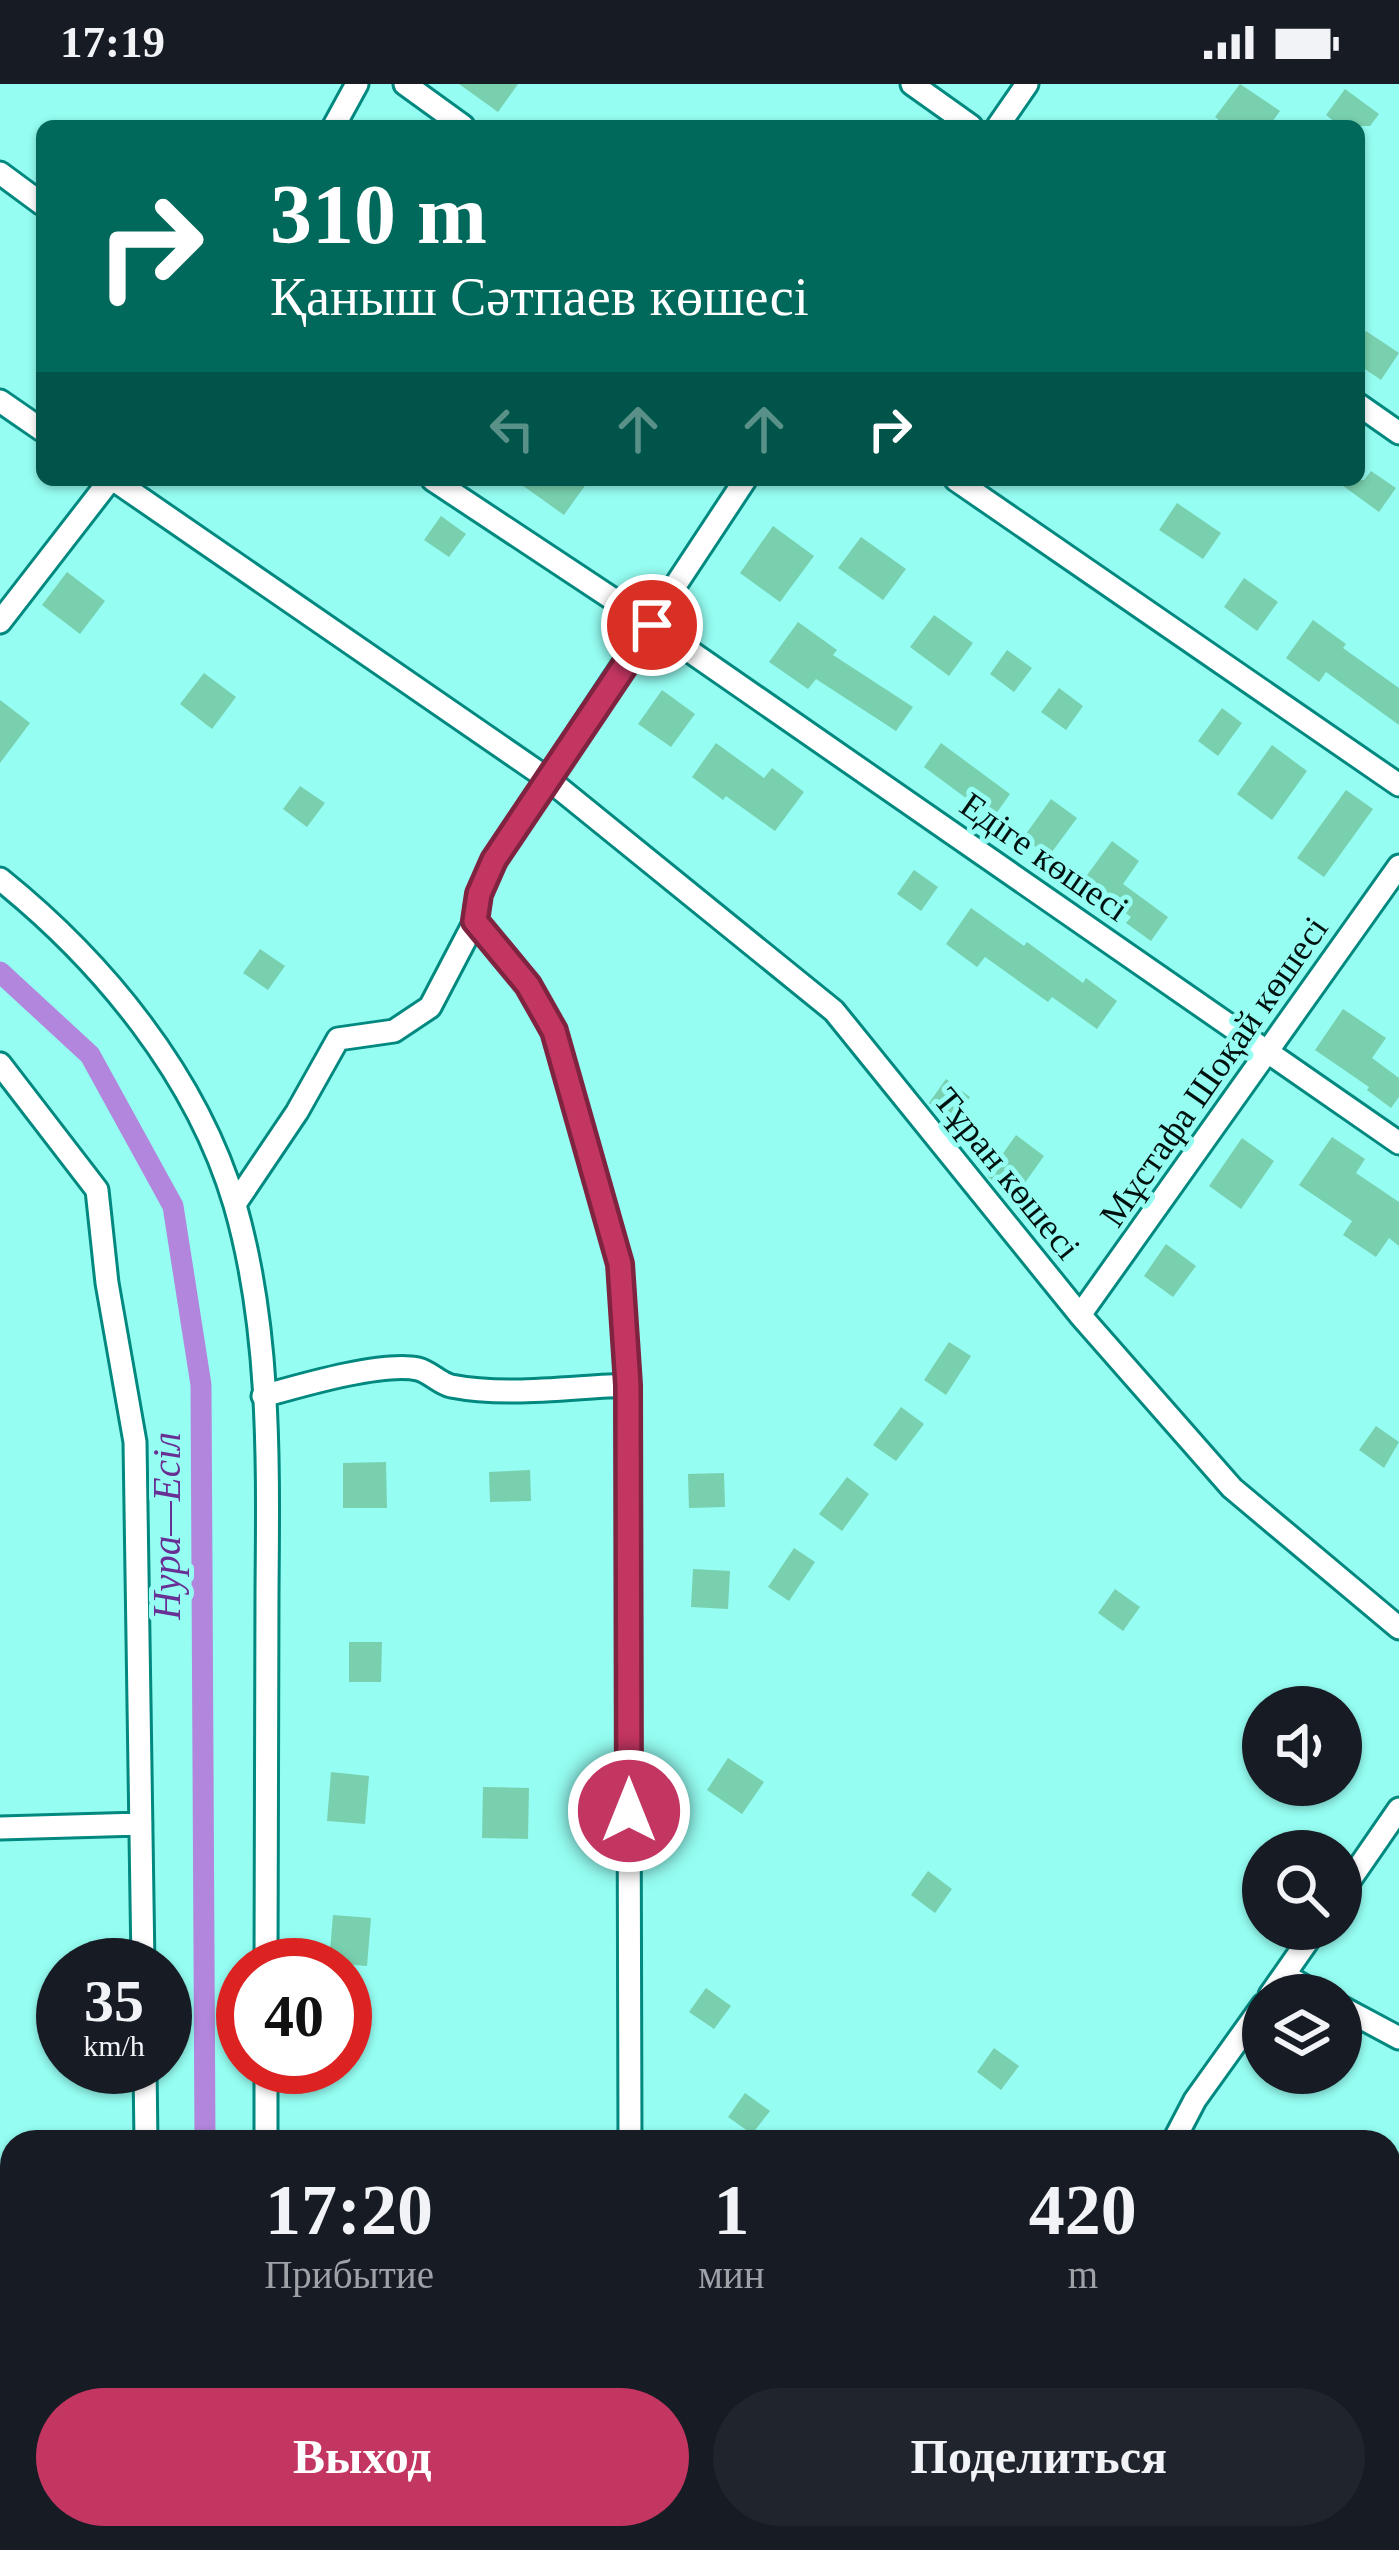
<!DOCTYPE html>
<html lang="ru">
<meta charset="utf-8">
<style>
:root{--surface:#171b24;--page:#20242c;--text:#f1f3f6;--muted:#9ea1a6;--accent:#c43662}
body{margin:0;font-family:Georgia,serif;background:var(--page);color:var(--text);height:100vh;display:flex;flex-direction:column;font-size:45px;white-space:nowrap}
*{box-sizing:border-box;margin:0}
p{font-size:39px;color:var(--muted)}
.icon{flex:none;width:66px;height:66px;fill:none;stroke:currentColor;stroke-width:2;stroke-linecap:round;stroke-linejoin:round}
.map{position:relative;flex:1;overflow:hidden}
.side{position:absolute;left:0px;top:2046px;width:1401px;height:420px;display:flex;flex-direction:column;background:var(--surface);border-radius:36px 36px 0 0;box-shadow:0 3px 9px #0004}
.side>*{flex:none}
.banner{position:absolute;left:36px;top:36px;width:1329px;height:366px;border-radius:18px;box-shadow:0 3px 9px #0004;background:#00695c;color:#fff;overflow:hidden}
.buttons{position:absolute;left:1242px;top:1602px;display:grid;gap:24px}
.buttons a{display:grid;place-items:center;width:120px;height:120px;border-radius:50%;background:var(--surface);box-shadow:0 3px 9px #0004;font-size:60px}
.speed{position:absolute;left:36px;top:1854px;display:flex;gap:24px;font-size:60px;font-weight:700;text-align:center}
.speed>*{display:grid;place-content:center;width:156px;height:156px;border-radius:50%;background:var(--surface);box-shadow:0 3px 9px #0004;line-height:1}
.speed small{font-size:30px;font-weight:400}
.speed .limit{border:18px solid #d22;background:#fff;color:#111}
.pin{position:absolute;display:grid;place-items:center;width:102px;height:102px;color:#fff;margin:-51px;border:6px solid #fff;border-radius:50%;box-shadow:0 3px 12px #0007}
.me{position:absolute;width:132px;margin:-66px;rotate:0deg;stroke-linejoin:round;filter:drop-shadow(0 0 9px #0008)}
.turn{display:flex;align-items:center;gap:42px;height:252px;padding:0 36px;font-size:54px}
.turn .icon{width:156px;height:156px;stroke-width:2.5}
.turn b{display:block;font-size:84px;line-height:102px}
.lanes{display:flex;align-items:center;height:114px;padding:0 36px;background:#0003;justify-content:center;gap:60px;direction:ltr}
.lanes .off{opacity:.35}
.eta{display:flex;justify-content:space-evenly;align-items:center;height:204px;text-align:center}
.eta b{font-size:72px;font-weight:800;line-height:84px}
.button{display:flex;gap:24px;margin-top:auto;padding:24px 36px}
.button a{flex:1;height:138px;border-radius:72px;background:var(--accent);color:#fff;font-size:48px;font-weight:800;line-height:138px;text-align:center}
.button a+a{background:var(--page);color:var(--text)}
.status{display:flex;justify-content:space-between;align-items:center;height:84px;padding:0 60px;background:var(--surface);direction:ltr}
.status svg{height:33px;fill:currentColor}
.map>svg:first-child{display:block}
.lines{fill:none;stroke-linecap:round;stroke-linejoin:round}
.canal{stroke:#b286dc;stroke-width:21}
.building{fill:#79d0ae}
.minor-casing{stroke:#01887f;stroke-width:27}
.minor{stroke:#fff;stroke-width:21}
.route-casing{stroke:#7f2340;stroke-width:30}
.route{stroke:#c43662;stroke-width:21}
.labels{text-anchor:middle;stroke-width:10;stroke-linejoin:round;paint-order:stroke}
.street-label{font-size:36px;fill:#001210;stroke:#95fdf2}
.water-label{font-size:39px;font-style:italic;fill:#682f94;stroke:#95fdf2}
</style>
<div class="status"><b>17:19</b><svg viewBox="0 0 49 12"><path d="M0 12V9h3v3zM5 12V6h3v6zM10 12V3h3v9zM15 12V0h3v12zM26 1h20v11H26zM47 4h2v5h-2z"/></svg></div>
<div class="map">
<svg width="1399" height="2466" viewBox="0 0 1399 2466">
<rect width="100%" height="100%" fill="#95fdf2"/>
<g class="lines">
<path class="canal" d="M0,888L90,971L173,1122L201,1301L205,2058
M207,2454V2466"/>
</g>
<path class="building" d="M459,0H518L498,28Z
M1240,0L1280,27L1269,42H1227L1215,33Z
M1345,5L1379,30L1370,42H1340L1326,31Z
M1366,247L1399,269L1381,296L1359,281V257Z
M1371,387L1396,404L1379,428L1335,396H1364Z
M515,396H589L564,431Z
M1177,419L1221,449L1203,475L1159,446Z
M441,432L466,450L449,473L424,456Z
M773,442L814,472L780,518L740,489Z
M861,453L906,485L883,516L838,484Z
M67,488L105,517L80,550L42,521Z
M1244,494L1278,518L1257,547L1224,523Z
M934,531L973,559L949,592L910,563Z
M1313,536L1346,560L1343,564L1399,604V641L1326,588L1319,598L1286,574Z
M798,538L837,566L833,571L913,623L896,647L816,595L808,605L769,578Z
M1007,566L1032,584L1014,608L990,590Z
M204,589L236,613L212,645L180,620Z
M1059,604L1083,622L1066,646L1041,628Z
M662,606L695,630L671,663L638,640Z
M0,616L30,639L0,679Z
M1222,624L1242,639L1218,672L1198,657Z
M716,659L764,694L772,684L804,708L775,747L726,712L723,716L692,693Z
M941,659L1010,710L993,734L924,683Z
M1272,661L1307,687L1272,736L1237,710Z
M300,702L325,719L307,743L283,725Z
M1346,706L1373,725L1324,793L1297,774Z
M1051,715L1077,734L1049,772L1023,754Z
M1112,757L1139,777L1123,800L1168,833L1151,857L1126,839L1131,833L1082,798Z
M914,786L938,803L921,827L897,810Z
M971,824L1024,862L1027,858L1083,899L1086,894L1117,917L1097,945L1052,913L1048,918L985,873L977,883L946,860Z
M260,865L285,882L268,906L243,889Z
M1343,925L1386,954L1372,974L1399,994V1013L1391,1024L1367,1006L1369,1003L1315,966Z
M946,995L970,1013L953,1037L929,1019Z
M1016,1051L1044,1072L1014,1114L987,1092Z
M1332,1053L1365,1075L1356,1089L1399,1118V1162L1389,1154L1376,1173L1343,1151L1352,1137L1299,1101Z
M1242,1054L1274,1077L1241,1125L1209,1102Z
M1166,1160L1196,1182L1173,1213L1144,1192Z
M949,1258L971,1272L946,1311L924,1296Z
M901,1323L924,1340L896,1377L873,1361Z
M1376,1342L1399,1358L1384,1384L1359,1366Z
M386,1378L387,1424H343V1379Z
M530,1386L531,1417L490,1418L489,1388Z
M724,1389L725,1423L689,1424L688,1390Z
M847,1393L869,1410L842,1447L819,1430Z
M794,1464L815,1478L789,1517L768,1503Z
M693,1485L730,1487L728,1525L691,1523Z
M1115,1505L1140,1523L1123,1547L1098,1529Z
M349,1558H382L381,1598H349Z
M728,1674L764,1698L742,1730L707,1706Z
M331,1688L369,1692L365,1740L327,1737Z
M483,1703L529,1704L528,1755L482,1754Z
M928,1787L952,1805L935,1829L911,1811Z
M333,1831L371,1834L367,1882L329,1879Z
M706,1904L731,1922L714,1945L689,1928Z
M994,1964L1019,1982L1001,2006L977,1988Z
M745,2009L770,2027L752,2050L728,2033Z"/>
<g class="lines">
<defs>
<path id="minor" d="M405,0L463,42
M912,0L971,42
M334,42L357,0
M998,42L1027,0
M0,89L42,120
M0,317L42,346
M1359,321L1399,349
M114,396L548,695L834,927L1080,1231L1232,1404L1399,1544
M433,396L652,541L1399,1059
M956,396L1399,701
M0,538L110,396
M0,795C103,878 197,992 235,1121C271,1246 268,1381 267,1509C267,1633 267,1757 266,1881
M0,980L97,1106L107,1199L135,1358L143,1881
M235,1120L297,1028L338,955L394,947L430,923L475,837
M1080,1231L1399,782
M263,1312C299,1302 383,1277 418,1285C430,1288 439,1299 451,1302C507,1313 571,1303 628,1301
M0,1744L141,1740
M1341,1809L1399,1725
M1284,1891L1320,1911
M1270,1911L1316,1845
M1341,1923L1399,1954
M145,1983L146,2058
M266,2058V1983
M630,2058L628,1301L620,1180L554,947L528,901L475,837L479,810L494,776L745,396
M1173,2058L1195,2016L1263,1921
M1389,2348L1399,2355
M152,2454L153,2466
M635,2454L636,2466
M264,2466V2454
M1096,2466V2454"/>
</defs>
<use href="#minor" class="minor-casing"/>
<use href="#minor" class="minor"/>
</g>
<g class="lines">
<defs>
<path id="route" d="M629,1727L628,1301L620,1180L554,947L528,901L475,837L479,810L494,776L652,541"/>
</defs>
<use href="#route" class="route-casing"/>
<use href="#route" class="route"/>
</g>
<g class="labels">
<g class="street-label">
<text transform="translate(1045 772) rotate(35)" y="13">Едіге көшесі</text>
<text transform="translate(1213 987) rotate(-55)" y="13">Мұстафа Шоқай көшесі</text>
<text transform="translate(1008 1089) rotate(51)" y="13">Тұран көшесі</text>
</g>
<g class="water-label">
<text transform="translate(166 1442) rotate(-90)" y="14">Нура—Есіл</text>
</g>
</g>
</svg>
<div class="buttons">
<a><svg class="icon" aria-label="sound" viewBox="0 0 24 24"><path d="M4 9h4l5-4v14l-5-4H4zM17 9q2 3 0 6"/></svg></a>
<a><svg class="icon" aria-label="search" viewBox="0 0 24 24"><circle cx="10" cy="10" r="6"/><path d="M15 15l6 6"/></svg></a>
<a><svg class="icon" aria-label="layers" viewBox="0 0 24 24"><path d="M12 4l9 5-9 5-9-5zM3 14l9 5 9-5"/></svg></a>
</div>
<div class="speed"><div>35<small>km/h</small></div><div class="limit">40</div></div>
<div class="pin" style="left:652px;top:541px;background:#d93025"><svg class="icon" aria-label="arrive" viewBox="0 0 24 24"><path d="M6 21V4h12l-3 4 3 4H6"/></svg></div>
<svg class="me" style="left:629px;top:1727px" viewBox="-20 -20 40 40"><circle r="17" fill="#c43662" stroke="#fff" stroke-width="3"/><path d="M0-11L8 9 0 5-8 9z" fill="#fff"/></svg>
<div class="banner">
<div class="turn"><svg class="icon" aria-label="right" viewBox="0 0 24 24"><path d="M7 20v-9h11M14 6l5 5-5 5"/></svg><div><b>310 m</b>Қаныш Сәтпаев көшесі</div></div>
<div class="lanes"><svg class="icon off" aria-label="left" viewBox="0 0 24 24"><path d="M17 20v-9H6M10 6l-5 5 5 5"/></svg><svg class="icon off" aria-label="ahead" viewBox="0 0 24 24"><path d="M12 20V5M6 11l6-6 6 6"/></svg><svg class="icon off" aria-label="ahead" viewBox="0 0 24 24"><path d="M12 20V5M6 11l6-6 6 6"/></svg><svg class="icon" aria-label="right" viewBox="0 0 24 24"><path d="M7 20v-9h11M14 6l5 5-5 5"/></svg></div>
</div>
<section class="side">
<div class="eta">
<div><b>17:20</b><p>Прибытие</p></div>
<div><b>1</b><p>мин</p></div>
<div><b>420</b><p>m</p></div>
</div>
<div class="button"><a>Выход</a><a>Поделиться</a></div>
</section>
</div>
